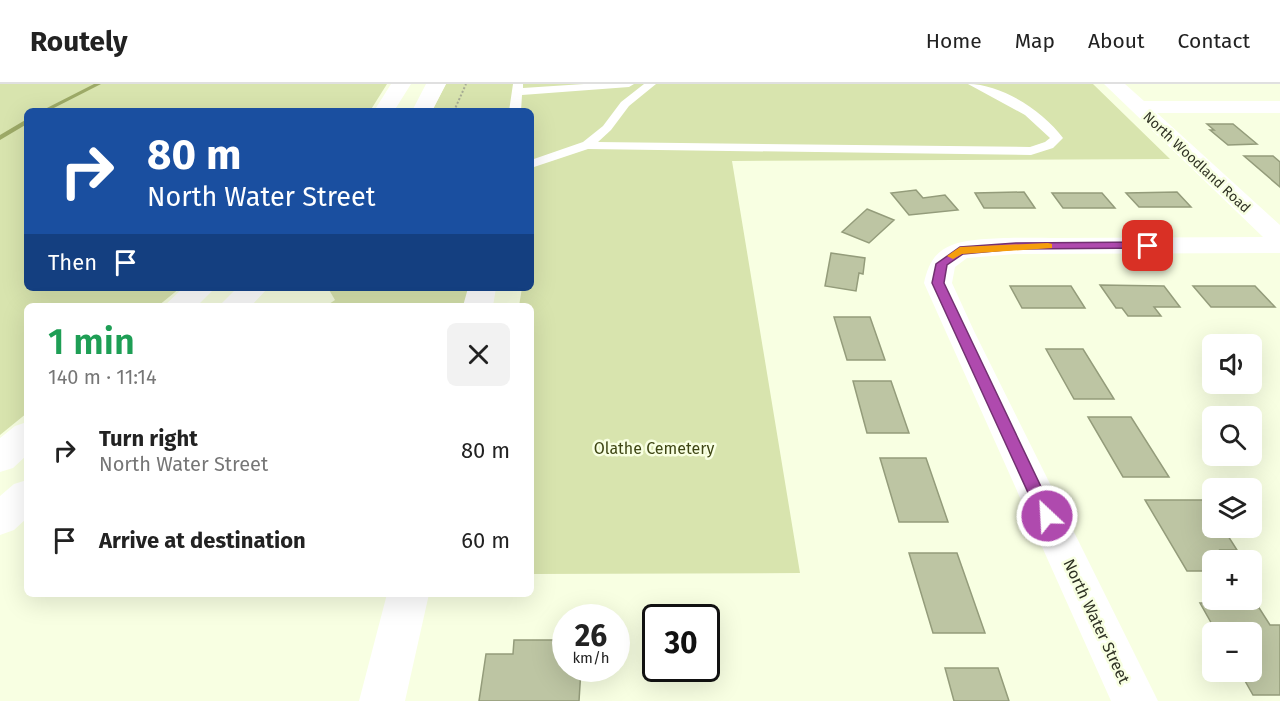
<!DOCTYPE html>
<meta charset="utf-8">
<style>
:root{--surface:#fff;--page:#f2f2f2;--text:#222;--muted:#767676;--line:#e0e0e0}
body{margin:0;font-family:"Fira Sans",sans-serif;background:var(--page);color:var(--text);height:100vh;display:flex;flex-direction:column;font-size:22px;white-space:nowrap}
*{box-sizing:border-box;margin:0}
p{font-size:20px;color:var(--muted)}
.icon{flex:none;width:33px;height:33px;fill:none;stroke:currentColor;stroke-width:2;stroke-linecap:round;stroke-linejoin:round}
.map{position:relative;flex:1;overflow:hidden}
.side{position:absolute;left:24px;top:219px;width:510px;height:294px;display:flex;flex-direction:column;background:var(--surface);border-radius:9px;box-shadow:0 6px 24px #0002}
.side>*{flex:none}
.top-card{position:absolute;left:24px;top:24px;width:510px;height:183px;border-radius:9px;box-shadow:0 6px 24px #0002;background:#1a4fa0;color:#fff;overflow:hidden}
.buttons{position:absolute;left:1202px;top:250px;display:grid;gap:12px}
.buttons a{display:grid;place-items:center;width:60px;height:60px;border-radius:9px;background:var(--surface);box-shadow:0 6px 24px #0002;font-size:30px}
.speed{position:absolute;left:552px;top:520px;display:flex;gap:12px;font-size:30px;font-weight:700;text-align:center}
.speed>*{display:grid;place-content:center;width:78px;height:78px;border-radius:50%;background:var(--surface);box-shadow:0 6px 24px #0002;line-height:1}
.speed small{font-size:15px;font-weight:400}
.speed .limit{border:3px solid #111;border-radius:9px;background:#fff;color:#111}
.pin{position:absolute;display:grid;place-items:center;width:51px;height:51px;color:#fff;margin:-26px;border-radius:12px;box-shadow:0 3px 9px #0006}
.me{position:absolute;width:66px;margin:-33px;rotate:335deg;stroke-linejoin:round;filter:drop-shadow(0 0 4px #0008)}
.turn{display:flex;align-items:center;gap:21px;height:126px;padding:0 24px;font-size:27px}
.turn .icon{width:78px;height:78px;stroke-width:2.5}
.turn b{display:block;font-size:42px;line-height:51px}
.then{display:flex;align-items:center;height:57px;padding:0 24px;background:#0003;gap:12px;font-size:22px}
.round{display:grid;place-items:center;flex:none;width:63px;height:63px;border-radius:9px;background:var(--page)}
.headline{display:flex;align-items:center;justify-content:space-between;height:102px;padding:0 24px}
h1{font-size:36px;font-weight:600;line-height:45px;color:#1e9e55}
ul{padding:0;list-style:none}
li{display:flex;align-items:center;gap:18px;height:90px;padding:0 24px}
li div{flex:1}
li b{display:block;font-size:22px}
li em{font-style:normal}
header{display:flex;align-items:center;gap:36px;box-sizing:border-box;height:84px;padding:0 30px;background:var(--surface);border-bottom:2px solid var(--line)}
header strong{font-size:28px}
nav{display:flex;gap:33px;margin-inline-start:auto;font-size:21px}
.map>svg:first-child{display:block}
.green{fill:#d8e4ae}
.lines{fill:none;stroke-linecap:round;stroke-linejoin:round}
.stream{fill:#9daa67;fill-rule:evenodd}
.building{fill:#bdc5a3;stroke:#949c7b;stroke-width:1.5}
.path{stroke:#a6ab94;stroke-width:2;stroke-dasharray:2 2;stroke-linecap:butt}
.service{fill:#fff;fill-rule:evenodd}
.minor{fill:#fff;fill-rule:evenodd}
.secondary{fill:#fff;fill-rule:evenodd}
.route{fill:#af4aae;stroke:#723071;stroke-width:1.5}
.slow{fill:#f59e0b}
.labels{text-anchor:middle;stroke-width:5;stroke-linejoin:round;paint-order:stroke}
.far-street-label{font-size:14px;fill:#2f3224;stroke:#f8ffe2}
.park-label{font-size:16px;fill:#3e4614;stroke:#f8ffe2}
.street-label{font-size:16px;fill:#2f3224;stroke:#f8ffe2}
</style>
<header>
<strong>Routely</strong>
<nav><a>Home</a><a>Map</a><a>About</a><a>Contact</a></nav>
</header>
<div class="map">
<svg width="1280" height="617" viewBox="0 0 1280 617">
<rect width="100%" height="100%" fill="#f8ffe2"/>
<path class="green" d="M0,0H387L370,27H27V204H180L158,222H27V329L0,351Z
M446,0H1093L1170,75L732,77L800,489L531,490V222H519L522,204H531V27H432Z
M328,204H469L464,222H326L335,216Z"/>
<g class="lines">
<path class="stream" d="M94,0H101L48,27H41Z
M27,35V40L0,56V51Z"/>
</g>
<path class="building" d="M1207,40H1233L1257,60L1228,61L1210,46H1214Z
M1244,72H1273L1280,78V103Z
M916,106L923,114L945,111L958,126L909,131L891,109Z
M1024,108L1035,124H984L975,109Z
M1177,108L1191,123H1139L1126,109Z
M1052,109H1102L1115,124H1063Z
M867,125L894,136L869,159L842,148Z
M831,169L865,174L863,190L859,189L856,207L825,202Z
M1100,201L1164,202L1180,223H1154L1161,232H1128L1122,224H1116Z
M1010,202H1071L1085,224H1022Z
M1193,202H1255L1275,223H1211Z
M834,233H870L885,276H847Z
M1046,265H1083L1114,315H1074Z
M853,297H891L909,349H867Z
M1088,333H1131L1169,393H1123Z
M880,374H926L948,438H899Z
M1145,416H1205L1212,427V444H1223L1237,466H1220L1227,477H1212V487H1187Z
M909,469H957L985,549H933Z
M1200,519H1256L1270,541H1280V611H1253L1240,588H1251V549H1217Z
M514,556H566V585H581L579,617H479L486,570H513Z
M945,584H998L1009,617H954Z"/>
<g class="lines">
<path class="path" d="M454,27L466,0"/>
<path class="service" d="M513,0H523V4L584,0H634L629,3L522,11L521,27H509Z
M644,0H656L629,22L611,46L598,58L1030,63L1045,58L1050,54L1025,31L968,0C1002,0 1043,27 1063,54L1053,64L1031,71L588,65L531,84V76L583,58L603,42L621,18Z"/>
<path class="minor" d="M1104,0H1125L1144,17H1280V29H1157L1280,141V169L1015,170L967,174L955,183L952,199L974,247L1158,617H1111L924,199C928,181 934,168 952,161C975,152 1031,154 1057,154C1126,154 1194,153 1263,153Z
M468,204H496L493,222H463Z
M387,510H429L405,617H359Z"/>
<path class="secondary" d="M391,0H411L394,27H374Z
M426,0H446L432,27H412Z
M183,204H215L197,222H164Z
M237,204H268L251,222H219Z
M27,338V371L13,384L0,388V354L15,342Z
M27,396V434L14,446L0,451V412L14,400Z"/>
</g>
<path class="route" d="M1148,158L1153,162L1152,164L1016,165L963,170L947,181L944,199L1055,432L1053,437L1047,439L1041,437L932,199L936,180L960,163L1016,159Z"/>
<path class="slow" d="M1048,159L1052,160V164L962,170L953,175L947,172L960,163Z"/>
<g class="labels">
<g class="far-street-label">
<text transform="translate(1197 78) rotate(43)" y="5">North Woodland Road</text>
</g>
<g class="park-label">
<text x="654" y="370">Olathe Cemetery</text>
</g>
<g class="street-label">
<text transform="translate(1097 537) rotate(65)" y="6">North Water Street</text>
</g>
</g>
</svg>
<div class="buttons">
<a><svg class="icon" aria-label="sound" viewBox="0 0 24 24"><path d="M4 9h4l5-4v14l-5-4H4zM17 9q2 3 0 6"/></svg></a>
<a><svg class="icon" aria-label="search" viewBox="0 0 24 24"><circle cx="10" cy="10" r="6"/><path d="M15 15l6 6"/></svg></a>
<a><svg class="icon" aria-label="layers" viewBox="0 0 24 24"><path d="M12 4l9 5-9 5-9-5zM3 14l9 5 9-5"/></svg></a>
<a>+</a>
<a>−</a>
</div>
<div class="speed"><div>26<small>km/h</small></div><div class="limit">30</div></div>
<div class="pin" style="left:1148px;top:162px;background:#d93025"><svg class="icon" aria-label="arrive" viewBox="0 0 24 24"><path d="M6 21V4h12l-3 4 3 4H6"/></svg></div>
<svg class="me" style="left:1047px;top:432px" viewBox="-20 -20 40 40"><circle r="17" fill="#af4aae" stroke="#fff" stroke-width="3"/><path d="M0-11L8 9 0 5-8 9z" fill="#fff"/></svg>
<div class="top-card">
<div class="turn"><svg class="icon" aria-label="right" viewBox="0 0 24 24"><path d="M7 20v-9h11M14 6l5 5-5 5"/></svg><div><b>80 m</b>North Water Street</div></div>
<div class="then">Then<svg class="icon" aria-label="arrive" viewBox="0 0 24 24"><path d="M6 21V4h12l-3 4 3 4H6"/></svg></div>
</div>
<section class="side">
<div class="headline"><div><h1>1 min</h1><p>140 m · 11:14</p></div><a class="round"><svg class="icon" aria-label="close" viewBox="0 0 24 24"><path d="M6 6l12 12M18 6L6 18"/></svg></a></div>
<ul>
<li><svg class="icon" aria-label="right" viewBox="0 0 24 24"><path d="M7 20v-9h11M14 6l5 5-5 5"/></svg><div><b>Turn right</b><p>North Water Street</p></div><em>80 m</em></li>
<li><svg class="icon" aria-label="arrive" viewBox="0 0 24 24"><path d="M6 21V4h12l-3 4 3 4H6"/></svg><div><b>Arrive at destination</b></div><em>60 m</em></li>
</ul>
</section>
</div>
